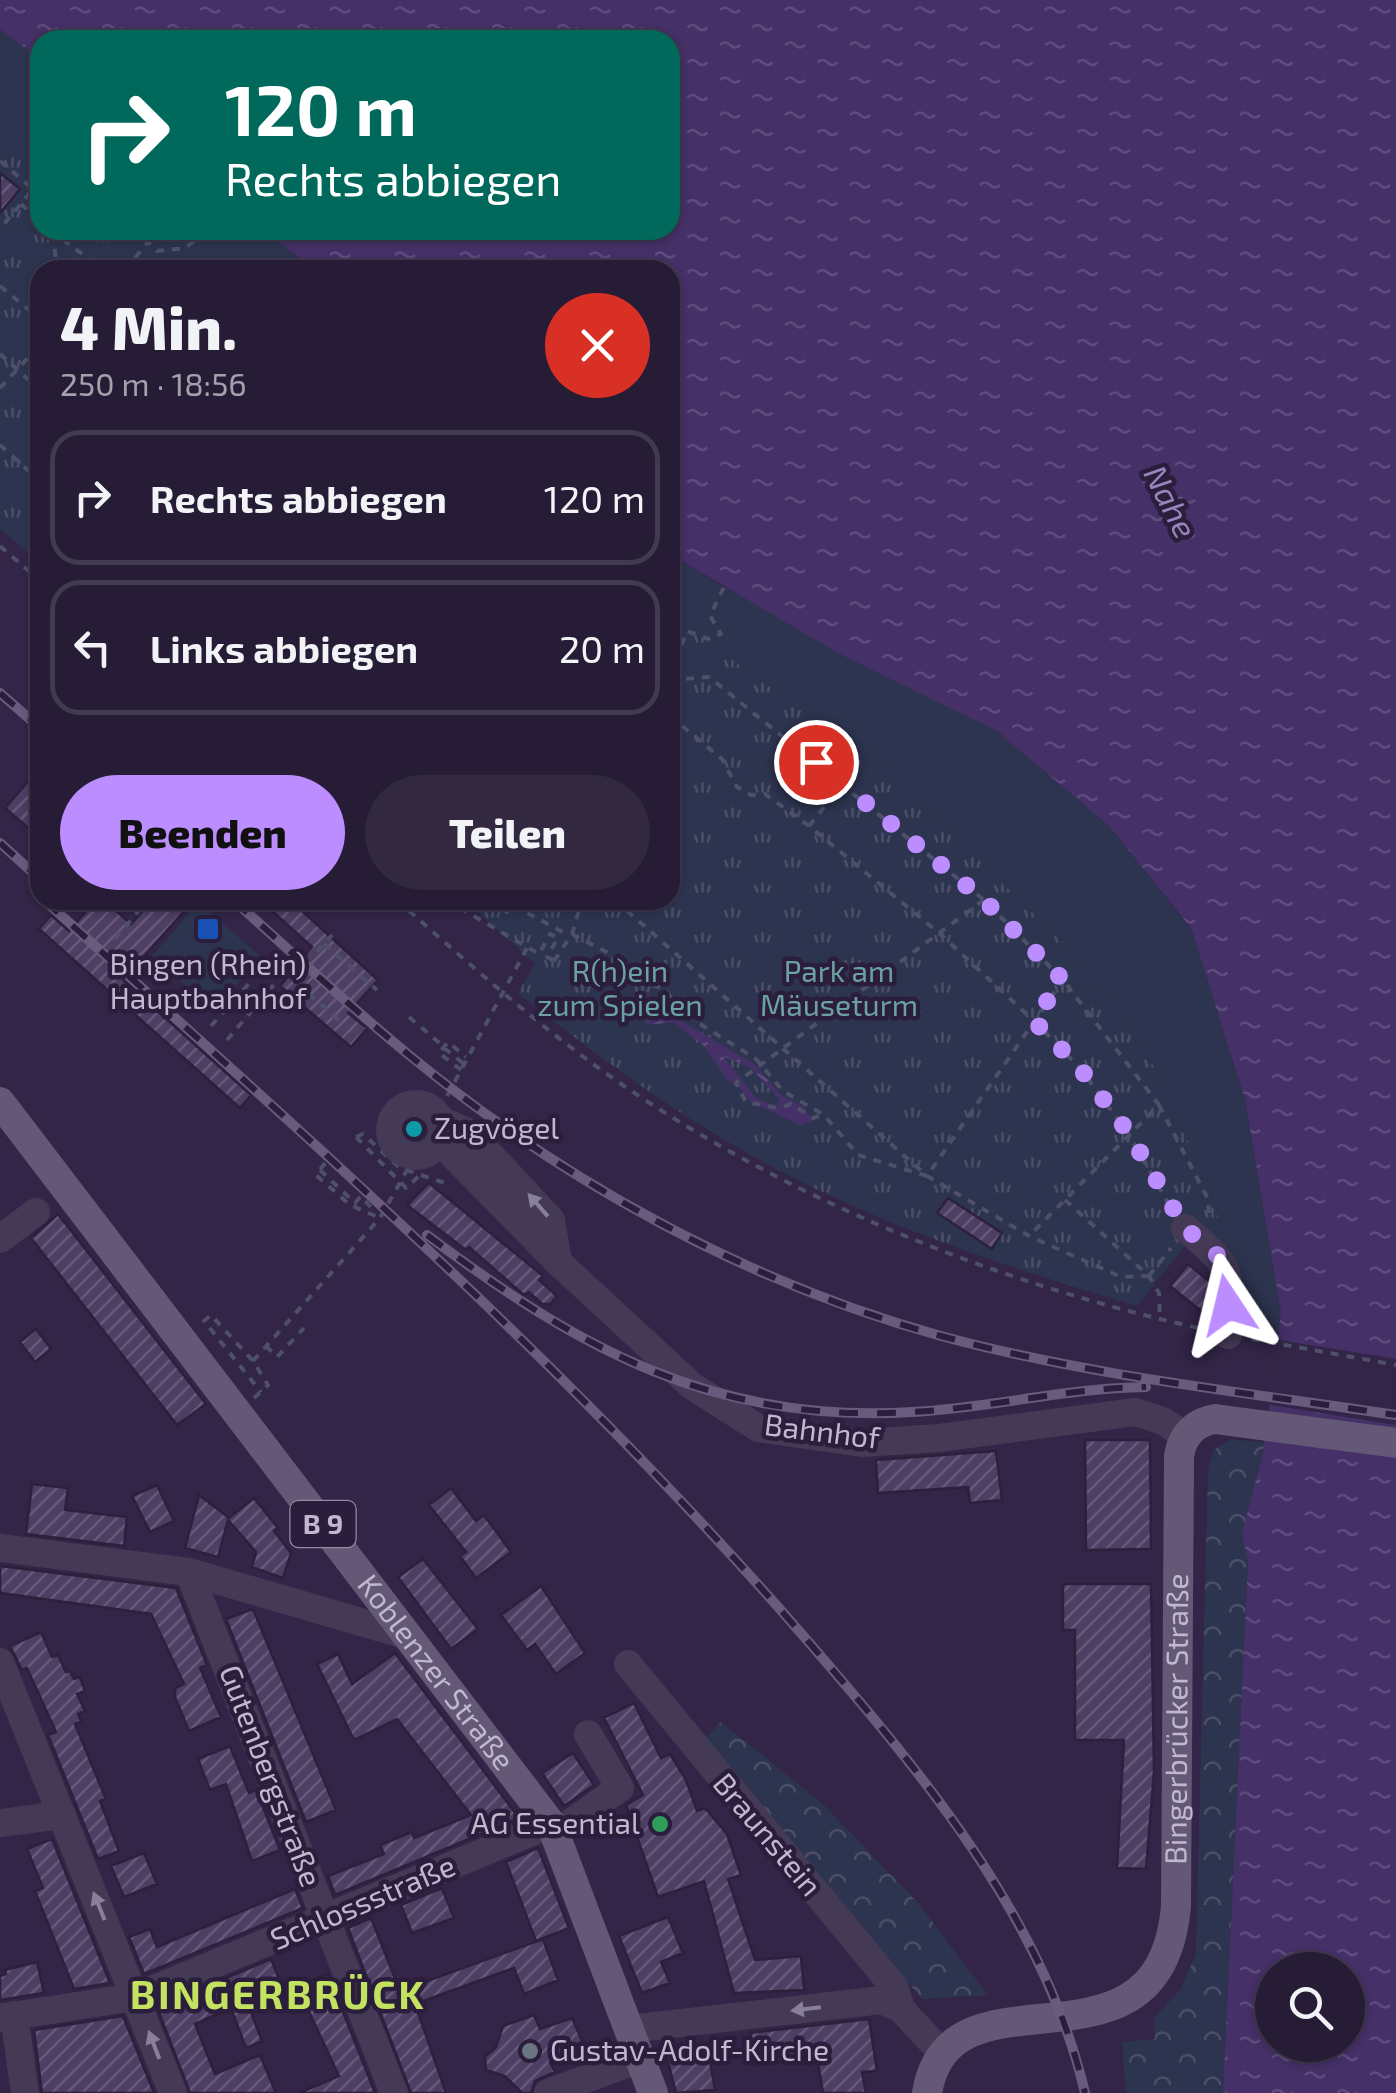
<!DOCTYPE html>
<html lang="de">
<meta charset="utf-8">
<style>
:root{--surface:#261c35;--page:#322941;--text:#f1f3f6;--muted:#a4a1ad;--line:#423a50;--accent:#bc8dff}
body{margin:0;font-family:"Exo 2",sans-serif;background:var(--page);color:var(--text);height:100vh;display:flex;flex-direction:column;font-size:38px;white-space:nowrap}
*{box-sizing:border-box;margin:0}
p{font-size:32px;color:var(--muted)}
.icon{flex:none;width:55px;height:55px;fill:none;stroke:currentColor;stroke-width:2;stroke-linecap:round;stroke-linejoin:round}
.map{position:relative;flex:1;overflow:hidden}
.drawer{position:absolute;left:30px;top:260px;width:650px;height:650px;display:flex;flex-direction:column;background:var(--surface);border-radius:30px;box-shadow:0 2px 8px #0004,0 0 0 2px var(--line)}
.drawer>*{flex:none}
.top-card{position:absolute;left:30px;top:30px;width:650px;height:210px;border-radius:30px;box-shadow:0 2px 8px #0004,0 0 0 2px var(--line);background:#00695c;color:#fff;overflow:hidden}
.controls{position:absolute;left:1255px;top:1952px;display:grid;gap:20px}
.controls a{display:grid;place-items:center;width:110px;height:110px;border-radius:50%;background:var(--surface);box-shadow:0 2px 8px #0004,0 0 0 2px var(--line);font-size:50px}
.pin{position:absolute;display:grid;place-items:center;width:85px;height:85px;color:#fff;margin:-42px;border:5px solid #fff;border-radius:50%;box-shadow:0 2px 10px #0007}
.me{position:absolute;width:110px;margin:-55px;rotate:350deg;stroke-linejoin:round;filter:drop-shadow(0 0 8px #0008)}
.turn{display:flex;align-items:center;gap:35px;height:210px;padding:0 30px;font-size:45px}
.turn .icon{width:130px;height:130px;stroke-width:2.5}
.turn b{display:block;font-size:70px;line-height:85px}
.round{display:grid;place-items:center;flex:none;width:105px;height:105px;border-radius:52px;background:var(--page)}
.summary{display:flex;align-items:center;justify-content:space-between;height:170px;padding:0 30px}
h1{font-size:60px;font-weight:800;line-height:75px}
.cta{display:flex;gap:20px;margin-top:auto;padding:20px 30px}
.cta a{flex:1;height:115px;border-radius:60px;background:var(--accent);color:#111;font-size:40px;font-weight:800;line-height:115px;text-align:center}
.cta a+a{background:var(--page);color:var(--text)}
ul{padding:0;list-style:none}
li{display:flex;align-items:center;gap:30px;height:135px;margin:0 20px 15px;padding:0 10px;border:5px solid var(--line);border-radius:30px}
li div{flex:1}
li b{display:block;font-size:38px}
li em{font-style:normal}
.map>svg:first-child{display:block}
.grass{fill:#2d344f}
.forest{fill:url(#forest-crowns)}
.park{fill:url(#park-tufts)}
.water{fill:url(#water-ripples);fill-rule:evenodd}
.pier{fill:#322547}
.building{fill:url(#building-hatch);stroke:#2c203d;stroke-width:2.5}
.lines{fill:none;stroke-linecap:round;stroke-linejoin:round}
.path{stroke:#4e506a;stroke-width:4;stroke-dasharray:8 8;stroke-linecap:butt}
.minor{stroke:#453a56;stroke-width:28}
.major{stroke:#635876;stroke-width:30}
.rail-casing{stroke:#695b7d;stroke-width:10}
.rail{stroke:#2a1e3c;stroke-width:6;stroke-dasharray:19;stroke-linecap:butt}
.oneway{fill:#897f99}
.route{stroke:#bc8dff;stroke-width:18;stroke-dasharray:0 32.4}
.transit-dot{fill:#1a4fb4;stroke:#2a1e3c;stroke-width:4}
.culture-dot{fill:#0f9aa8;stroke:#2a1e3c;stroke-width:4}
.leisure-dot{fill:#2e9e5b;stroke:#2a1e3c;stroke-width:4}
.worship-dot{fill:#6b7280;stroke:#2a1e3c;stroke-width:4}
.labels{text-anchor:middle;stroke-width:9;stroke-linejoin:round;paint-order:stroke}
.shield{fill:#2a1e3c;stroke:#948aa3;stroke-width:2.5}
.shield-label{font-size:28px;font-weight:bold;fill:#c1b8cf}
.poi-label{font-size:30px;fill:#c1b8cf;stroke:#2a1e3c;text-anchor:start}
.park-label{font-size:30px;fill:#6ca1a2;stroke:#2a1e3c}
.street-label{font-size:30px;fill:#c1b8cf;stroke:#2a1e3c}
.water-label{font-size:32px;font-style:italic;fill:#9984bd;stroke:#2a1e3c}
.district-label{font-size:40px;font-weight:bold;letter-spacing:2.5px;fill:#c3e260;stroke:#2a1e3c}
</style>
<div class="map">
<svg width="1396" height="2093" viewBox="0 0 1396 2093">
<defs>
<pattern id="forest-crowns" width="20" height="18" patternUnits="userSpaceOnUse" patternTransform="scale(2.5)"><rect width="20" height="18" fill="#2d344f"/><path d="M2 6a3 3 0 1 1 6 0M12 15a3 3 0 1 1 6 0" fill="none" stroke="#4a4f67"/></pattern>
<pattern id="park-tufts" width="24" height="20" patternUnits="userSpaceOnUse" patternTransform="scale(2.5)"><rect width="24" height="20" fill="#2d344f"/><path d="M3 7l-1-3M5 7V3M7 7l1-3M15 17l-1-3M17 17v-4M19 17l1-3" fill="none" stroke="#4a4f67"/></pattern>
<pattern id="water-ripples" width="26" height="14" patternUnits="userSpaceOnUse" patternTransform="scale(2.5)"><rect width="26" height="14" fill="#453067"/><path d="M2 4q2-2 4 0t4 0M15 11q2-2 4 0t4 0" fill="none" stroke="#5e4c7c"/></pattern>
<pattern id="building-hatch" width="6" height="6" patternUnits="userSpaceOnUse" patternTransform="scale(2.5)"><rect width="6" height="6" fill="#4d3e64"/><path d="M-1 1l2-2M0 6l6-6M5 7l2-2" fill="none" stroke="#655879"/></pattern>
</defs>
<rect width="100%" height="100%" fill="#322547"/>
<path class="grass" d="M0,29L40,59V148L0,118Z
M142,230H264L315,270H192Z
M670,554L724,587L997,731L1109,826L1191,929L1245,1099L1281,1313L1279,1331L1263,1338L1238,1329L1235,1281L1214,1202L1159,1074L1076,956L894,776L670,615Z
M199,902L261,957L214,1011L152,956Z"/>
<path class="forest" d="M1231,1439L1265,1443L1243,1534L1248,1561L1223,2093H1126L1122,2042L1155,2039L1154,2018L1180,1990L1196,1954L1208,1469L1214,1450Z
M721,1722L823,1804L918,1903L988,1995L922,1999L705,1739Z"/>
<path class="park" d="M0,118L40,148V230H142L192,270H40V563L0,529Z
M670,615L894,776L1076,956L1159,1074L1214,1202L1235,1281L1186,1244L1137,1306C1001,1265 866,1221 742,1150C662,1105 590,1050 518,993L535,964L465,900H670Z"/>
<path class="water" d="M0,0H1396V2093H1223L1248,1561L1242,1534L1263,1453L1281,1313L1245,1099L1191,928L1109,826L997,731L838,653L670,554V270H315L264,230H670V40H40V59L0,29ZM1272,1970H1348V2045H1272Z
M637,992L662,1000L668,1013L754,1064L781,1095L804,1107L813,1121L800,1125L751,1102L734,1081L729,1082L703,1045L673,1022L647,1025ZM723,1056L751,1068L779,1100L776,1107L755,1097Z"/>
<path class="pier" d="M1273,1339L1396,1359V1425L1265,1404Z"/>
<path class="building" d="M0,173L20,189L0,213Z
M40,768V838L5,808Z
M96,900H104L131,924L153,900H194L123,980L251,1095L240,1108L39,929L51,915L69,931Z
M260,900H290L378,980L348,1013L367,1028L351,1047L280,986L312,947Z
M429,1183L543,1276L539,1280L557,1296L550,1304H542L529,1292L524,1295L469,1247L466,1250L407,1205Z
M948,1198L1002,1233L992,1249L937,1213Z
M58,1214L206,1404L177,1425L31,1238Z
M1188,1264L1210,1282L1211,1306L1205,1314L1170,1286Z
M36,1329L51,1349L35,1362L20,1342Z
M1085,1440H1150L1151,1549L1086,1550Z
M996,1451L1002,1500L970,1503L968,1487L878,1493L876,1460Z
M32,1484L68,1488L65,1510L127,1517L124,1546L26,1534Z
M157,1485L174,1521L150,1532L132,1496Z
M451,1488L476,1521L484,1515L511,1552L476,1578L460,1556L466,1552L429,1505Z
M199,1495L229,1518L254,1498L278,1528L274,1531L291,1553L283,1578L252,1567L256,1552L228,1520L218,1557L185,1548Z
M423,1559L478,1629L451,1649L398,1577Z
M0,1566L176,1588L207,1665L200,1668L221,1717L189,1731L175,1697V1688L184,1684L151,1614L0,1593Z
M1063,1584H1151L1154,1772L1146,1869L1117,1868L1124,1740H1075V1630H1063Z
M541,1586L585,1653L556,1674L535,1644L527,1650L501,1615Z
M253,1609L336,1810L306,1822L226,1619Z
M41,1632L52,1657L58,1655L66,1672L70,1671L74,1679L80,1677L85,1691L77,1694L85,1711L78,1714L81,1721L75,1724L106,1799L100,1801L119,1851L98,1859L48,1735L56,1732L27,1668L22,1670L10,1646Z
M395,1653L519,1818L335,1895L328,1876L384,1854L380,1845L412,1832L414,1838L471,1815L397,1719L354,1740L317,1664L338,1654L352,1684Z
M634,1703L661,1758L670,1754L686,1780L697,1811L705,1808L727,1834L741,1875L728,1879L755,1960L801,1956L804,1990L734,1993L704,1881L658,1897L626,1805L643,1795L604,1718Z
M230,1746L249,1793L256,1790L280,1850L252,1861L226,1784L210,1790L198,1759Z
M573,1753L594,1785L564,1806L542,1773Z
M52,1839L110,1983L74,1989L35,1891L43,1888L27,1849Z
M538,1848L569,1928L536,1941L506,1862Z
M144,1853L157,1884L124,1897L111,1866Z
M442,1888L454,1918L412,1933L401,1905Z
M295,1889L303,1908L144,1974L129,1937L150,1929L157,1947Z
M668,1917L683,1953L661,1962L670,1983L642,1993L619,1936Z
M371,1918L400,1991L543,1939L558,1980L524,1994L514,1968L415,2004L446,2093H411L348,1928Z
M271,1959L281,1984L246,1999L262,2041L246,2048L231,2008L195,2024L215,2074L260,2055L276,2093H190L157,2007Z
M37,1962L44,1993L0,2000V1976L6,1974L5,1970Z
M328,1974L375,2093H299L339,2076L297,1986Z
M534,2015L540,2029L572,2018L583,2043L550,2062L555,2072L535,2081L531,2093H522L505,2076L486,2070L485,2057L496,2047L503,2026Z
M123,2016L154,2093H42L34,2030Z
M869,2019L877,2071L862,2072L866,2093H823L817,2057L755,2065L750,2033Z
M703,2044L708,2050L715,2090L676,2093L666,2054Z"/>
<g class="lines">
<path class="path" d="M0,161L33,189L0,229
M21,204L40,221
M50,230L104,270
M54,233L56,270
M125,270L148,242L157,251L185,248L209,230
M0,286L40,319
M0,354L40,390
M0,388L40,345
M0,445L40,481
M0,546L40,581
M670,675L687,631L708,639L721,634L710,616L724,587
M670,680L709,677L984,900L1063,980L1159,1105L1029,1236
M670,716L722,759L737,787L751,795L765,794L809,826L939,933L1033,1020L1080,1068L1128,1133L1172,1210
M809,826L843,783
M397,900C477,971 556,1042 645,1100C813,1210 1008,1286 1203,1329
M446,900L539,954L550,934L558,938L547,957L554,961
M488,900L507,912L512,907L522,910
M529,900L524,911L566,934
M615,900L927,1176L1029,1236L1121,1277L1149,1276
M572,934L616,957L645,983L665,989L681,1012L756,1059L783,1091L824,1115L858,1155L927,1176L1063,980
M115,939L148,900
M324,944L377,990
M317,952L332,935
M554,961L572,934L582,900
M285,972L344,1025
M409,1017L443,1046
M211,1026L279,950
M227,1040L294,961
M444,1048L464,1064
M461,1070L439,1053L448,1042L466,1057
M447,1096L527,948
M1159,1105L1208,1199L1209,1216
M819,1116L813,1118L791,1104L779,1108L746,1102L736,1083L984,900
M356,1137L363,1134L400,1168L448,1184
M356,1137L406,1188L419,1176
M325,1163L316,1175L350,1205L380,1218
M320,1170L355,1203L361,1196L375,1212
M1065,1200L1149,1276L1159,1293L1160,1320
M1149,1276L1171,1248
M1252,1339L1396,1365
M266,1346L277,1357L304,1328
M253,1361L380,1218L419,1149
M254,1398L268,1385L253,1361L211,1315L204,1321L261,1392"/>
<path class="minor" d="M390 1130a26 26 0 1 1 52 0a26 26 0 1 1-52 0Z
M440,1120L470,1133L551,1220L558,1262
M440,1142L558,1262L692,1386L758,1428L862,1443L939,1438L1135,1412L1163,1421L1186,1436
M1185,1228C1237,1272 1229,1269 1228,1335
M0,1239L36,1212
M0,1548L189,1572L409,1636
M189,1572L394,2093
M0,1662L173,2093
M628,1664L895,1988L901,2009L942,2053
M0,1823L62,1815
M556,1833L620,1788L588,1734
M14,2015L25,2093
M0,2018L135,1997L551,1824
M629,2029L882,2000L901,2009
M548,2093L640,2059"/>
<g class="major">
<path id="s1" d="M0,1102L551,1824L653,2093"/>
<path id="s2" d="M927,2093C950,1954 1161,2093 1176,1905L1179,1456C1182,1436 1195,1422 1215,1419L1396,1443"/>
</g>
<defs>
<path id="rail" d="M0,693L40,728
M0,843L40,879
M44,900C306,1136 574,1371 806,1639C921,1772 1044,1917 1085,2093
M233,900C292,952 349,1006 409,1055C564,1182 748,1283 941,1336C1089,1376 1244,1392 1396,1415
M427,1235C579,1349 715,1424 912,1412C990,1408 1067,1388 1146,1387"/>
</defs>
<use href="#rail" class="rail-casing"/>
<use href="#rail" class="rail"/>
</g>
<defs><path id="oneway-solid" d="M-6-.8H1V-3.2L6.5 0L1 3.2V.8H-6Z" transform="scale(2.5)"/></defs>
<g class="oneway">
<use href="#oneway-solid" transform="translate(538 1205) rotate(-131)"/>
<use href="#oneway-solid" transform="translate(99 1906) rotate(-112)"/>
<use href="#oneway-solid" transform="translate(806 2009) rotate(173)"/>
<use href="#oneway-solid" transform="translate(154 2045) rotate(-111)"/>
</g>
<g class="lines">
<path class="route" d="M816,762L984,900L1063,980L1033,1020L1080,1068L1128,1132L1185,1228L1223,1260L1228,1276V1305"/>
</g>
<rect class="transit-dot" x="196" y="917" width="24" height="24" rx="5"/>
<circle class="culture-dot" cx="414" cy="1129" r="10"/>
<circle class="leisure-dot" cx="660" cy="1824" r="10"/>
<circle class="worship-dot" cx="530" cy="2051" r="10"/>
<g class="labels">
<rect class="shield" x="290.5" y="1501" width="65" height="46" rx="8"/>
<g class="shield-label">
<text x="323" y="1534">B 9</text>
</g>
<g class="poi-label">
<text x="208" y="975" text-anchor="middle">Bingen (Rhein)<tspan x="208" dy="34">Hauptbahnhof</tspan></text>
<text x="434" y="1139">Zugvögel</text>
<text x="640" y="1834" text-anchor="end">AG Essential</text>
<text x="550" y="2061">Gustav-Adolf-Kirche</text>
</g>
<g class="park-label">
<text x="620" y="982">R(h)ein<tspan x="620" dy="34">zum Spielen</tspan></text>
<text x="839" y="982">Park am<tspan x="839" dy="34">Mäuseturm</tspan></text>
</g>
<g class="street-label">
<text transform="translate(822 1432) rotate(7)" y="10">Bahnhof</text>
<text dy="10" stroke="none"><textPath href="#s1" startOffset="718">Koblenzer Straße</textPath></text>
<text dy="10" stroke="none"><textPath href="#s2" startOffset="535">Bingerbrücker Straße</textPath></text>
<text transform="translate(270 1776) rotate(69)" y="10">Gutenbergstraße</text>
<text transform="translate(767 1835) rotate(50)" y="10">Braunstein</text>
<text transform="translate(363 1903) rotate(-23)" y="10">Schlossstraße</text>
</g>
<g class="water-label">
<text transform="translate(1170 502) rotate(63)" y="11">Nahe</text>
</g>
<g class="district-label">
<text x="278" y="2009">BINGERBRÜCK</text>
</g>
</g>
</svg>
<div class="controls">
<a><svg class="icon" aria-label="search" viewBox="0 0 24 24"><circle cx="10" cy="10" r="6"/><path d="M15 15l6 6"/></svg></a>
</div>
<div class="pin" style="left:816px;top:762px;background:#d93025"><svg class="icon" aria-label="arrive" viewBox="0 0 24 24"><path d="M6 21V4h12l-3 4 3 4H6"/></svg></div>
<svg class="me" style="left:1228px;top:1305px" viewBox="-20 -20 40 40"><path d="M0-17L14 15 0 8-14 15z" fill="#bc8dff" stroke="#fff" stroke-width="4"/></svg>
<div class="top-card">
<div class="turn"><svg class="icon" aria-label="right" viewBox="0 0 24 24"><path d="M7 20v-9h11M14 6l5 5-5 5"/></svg><div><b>120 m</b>Rechts abbiegen</div></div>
</div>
<section class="drawer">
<div class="summary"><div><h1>4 Min.</h1><p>250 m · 18:56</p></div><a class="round" style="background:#d93025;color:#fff"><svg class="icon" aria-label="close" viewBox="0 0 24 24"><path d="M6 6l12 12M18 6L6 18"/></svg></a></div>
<ul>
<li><svg class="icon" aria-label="right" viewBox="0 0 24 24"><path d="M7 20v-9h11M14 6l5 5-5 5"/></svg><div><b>Rechts abbiegen</b></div><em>120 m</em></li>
<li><svg class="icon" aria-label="left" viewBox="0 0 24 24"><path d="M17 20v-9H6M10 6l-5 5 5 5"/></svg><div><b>Links abbiegen</b></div><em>20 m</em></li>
</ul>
<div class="cta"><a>Beenden</a><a>Teilen</a></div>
</section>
</div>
